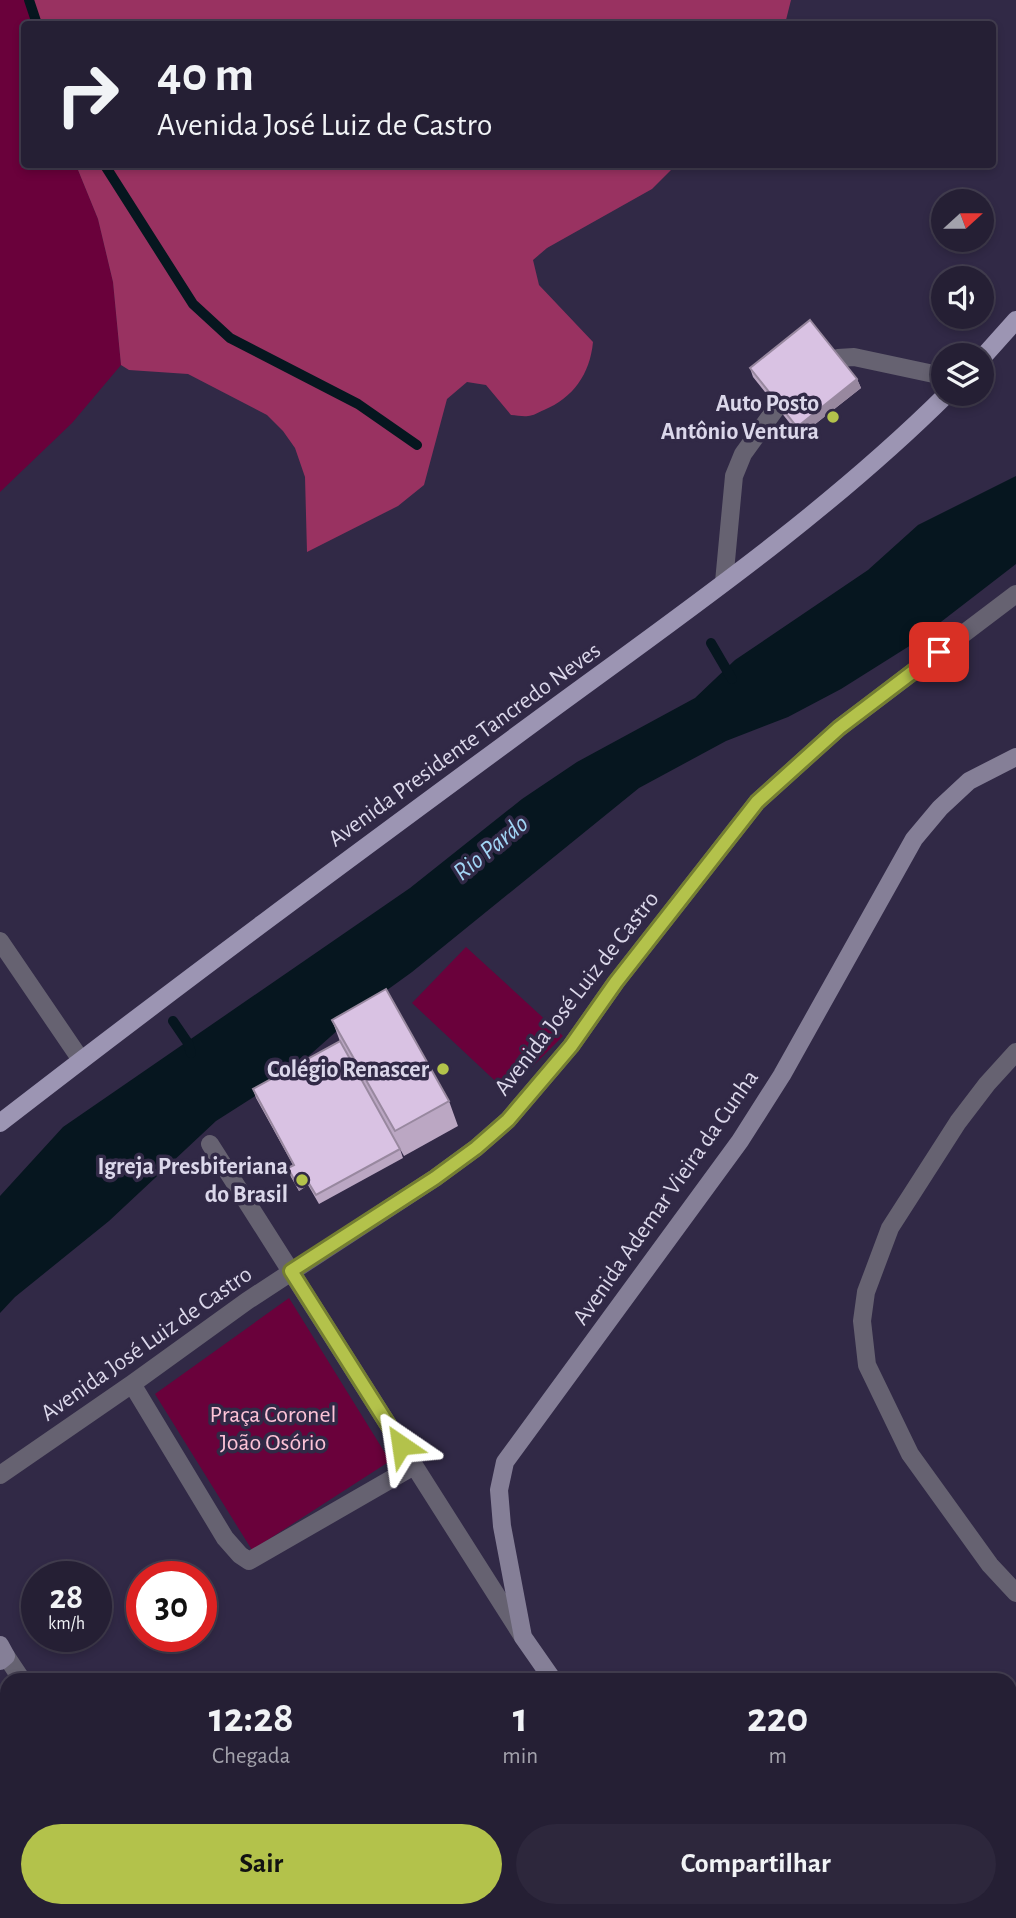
<!DOCTYPE html>
<html lang="pt">
<meta charset="utf-8">
<style>
:root{--surface:#251f34;--page:#2d273c;--text:#f1f3f6;--muted:#a3a2ac;--line:#423d4f;--accent:#b3c24b}
body{margin:0;font-family:"Alegreya Sans",sans-serif;background:var(--page);color:var(--text);height:100vh;display:flex;flex-direction:column;font-size:26px;white-space:nowrap}
*{box-sizing:border-box;margin:0}
p{font-size:23px;color:var(--muted)}
.icon{flex:none;width:38px;height:38px;fill:none;stroke:currentColor;stroke-width:2;stroke-linecap:round;stroke-linejoin:round}
.map{position:relative;flex:1;overflow:hidden}
.sheet{position:absolute;left:0px;top:1673px;width:1017px;height:245px;display:flex;flex-direction:column;background:var(--surface);border-radius:21px 21px 0 0;box-shadow:0 4px 10px #0003,0 0 0 2px var(--line)}
.sheet>*{flex:none}
.hud{position:absolute;left:21px;top:21px;width:975px;height:147px;border-radius:7px;box-shadow:0 4px 10px #0003,0 0 0 2px var(--line);background:#251f34;color:var(--text);overflow:hidden}
.needle{width:46px;rotate:69deg}
.tools{position:absolute;left:931px;top:189px;display:grid;gap:14px}
.tools a{display:grid;place-items:center;width:63px;height:63px;border-radius:50%;background:var(--surface);box-shadow:0 4px 10px #0003,0 0 0 2px var(--line);font-size:35px}
.speed{position:absolute;left:21px;top:1561px;display:flex;gap:14px;font-size:35px;font-weight:700;text-align:center}
.speed>*{display:grid;place-content:center;width:91px;height:91px;border-radius:50%;background:var(--surface);box-shadow:0 4px 10px #0003,0 0 0 2px var(--line);line-height:1}
.speed small{font-size:18px;font-weight:400}
.speed .limit{border:10px solid #d22;background:#fff;color:#111}
.pin{position:absolute;display:grid;place-items:center;width:60px;height:60px;color:#fff;margin:-30px;border-radius:14px;box-shadow:0 4px 10px #0006}
.me{position:absolute;width:77px;margin:-38px;rotate:328deg;stroke-linejoin:round;filter:drop-shadow(0 0 5px #0008)}
.turn{display:flex;align-items:center;gap:24px;height:147px;padding:0 21px;font-size:32px}
.turn .icon{width:91px;height:91px;stroke-width:2.5}
.turn b{display:block;font-size:49px;line-height:60px}
.eta{display:flex;justify-content:space-evenly;align-items:center;height:119px;text-align:center}
.eta b{font-size:42px;font-weight:600;line-height:49px}
.cta{display:flex;gap:14px;margin-top:auto;padding:14px 21px}
.cta a{flex:1;height:80px;border-radius:42px;background:var(--accent);color:#111;font-size:28px;font-weight:600;line-height:80px;text-align:center}
.cta a+a{background:var(--page);color:var(--text)}
.map>svg:first-child{display:block}
.green{fill:#6a013b}
.forest{fill:#993261}
.water{fill:#06161f}
.lines{fill:none;stroke-linecap:round;stroke-linejoin:round}
.stream{stroke:#06161f;stroke-width:10}
.lane{stroke:#666271;stroke-width:18}
.street{stroke:#666271;stroke-width:18}
.secondary{stroke:#857f97;stroke-width:18}
.primary{stroke:#9c95b3;stroke-width:18}
.wall{fill:#bba7c3}
.shaded-wall{fill:#98889f}
.building{fill:#d9c2e3;stroke:#98889f;stroke-width:2}
.route-casing{stroke:#747e31;stroke-width:18}
.route{stroke:#b3c24b;stroke-width:12}
.poi-dot{fill:#b3c24b;stroke:#312946;stroke-width:2.5}
.labels{text-anchor:middle;stroke-width:7;stroke-linejoin:round;paint-order:stroke}
.poi-label{font-size:24px;font-weight:bold;fill:#dbd7ea;stroke:#312946;text-anchor:end}
.street-label{font-size:24px;fill:#dbd7ea;stroke:#312946}
.park-label{font-size:24px;fill:#fdc3d7;stroke:#312946}
.water-label{font-size:26px;font-style:italic;fill:#a1d5f5;stroke:#312946}
</style>
<div class="map">
<svg width="1016" height="1918" viewBox="0 0 1016 1918">
<rect width="100%" height="100%" fill="#312946"/>
<path class="green" d="M0,0H31L38,24H24V164L76,165L98,219L113,282L121,365L72,423L0,492Z
M466,947L563,1036L507,1092L412,1003Z
M289,1298L390,1461L252,1550L155,1394Z"/>
<path class="forest" d="M31,0H791L785,24H38Z
M76,165H676L652,189L547,248L533,260L539,285L593,342C590,374 573,398 544,410C539,412 533,416 528,416C523,417 517,415 511,415L486,385L467,382L447,399L424,485L398,506L307,552L305,477L295,448L283,431L267,415L188,374L129,370L121,365L113,282L98,219Z"/>
<path class="water" d="M1016,476V564L911,645L841,689L788,717L726,741L639,788L412,972L365,1006L285,1077L216,1121L109,1221L15,1297L0,1313V1196L63,1127L410,888L522,799L577,762L695,698L735,660L868,570L918,525Z"/>
<g class="lines">
<path class="stream" d="M29,0L37,24
M104,164L193,304L230,338L358,404L417,445
M711,643L732,679
M173,1021L188,1043L191,1053"/>
<path class="lane" d="M838,358L854,357L943,376
M724,582L734,476L743,454L777,407"/>
<path class="street" d="M0,941L81,1060
M1016,1052L987,1084L958,1122L890,1228L866,1292L862,1321L867,1365L910,1454L990,1565L1016,1593
M210,1144L523,1637
M132,1384L225,1538L240,1555L249,1561L414,1466
M0,1475L132,1384L247,1301L435,1178L476,1148L508,1120L571,1046L616,982L757,802L839,728L1016,594
M6,1656L22,1680
M172,1911L177,1918
M574,1911L578,1918"/>
<path class="secondary" d="M0,1645L6,1656L0,1661
M553,1680L523,1637L502,1526L499,1490L505,1462L740,1141L782,1075L914,839L940,808L969,781L1016,757
M278,1918L289,1911"/>
<path class="primary" d="M982,358L1016,320
M0,1123C179,984 361,850 543,716C682,614 825,515 947,394"/>
</g>
<path class="wall" d="M750,368L857,379L861,388L800,436L753,377Z
M332,1020L449,1101L458,1126L404,1156L352,1063L400,1149L403,1158L319,1204L308,1185L299,1191L291,1177L288,1168L293,1165L256,1098L253,1089L341,1044Z
M365,1911H421L425,1918H369Z"/>
<path class="shaded-wall" d="M857,379L861,388L800,436L797,427Z
M305,1177L308,1185L299,1191L296,1183Z"/>
<path class="building" d="M810,320L857,379L797,427L750,368Z
M386,989L449,1101L395,1131L332,1020Z
M340,1041L400,1149L316,1195L305,1177L296,1183L288,1168L294,1165L253,1089Z
M12,1911H135L140,1918H1Z
M312,1911H353L357,1918H316Z
M368,1911H421L424,1916L420,1918H372Z"/>
<g class="lines">
<defs>
<path id="route" d="M401,1445L291,1271L435,1178L476,1148L508,1120L571,1046L616,982L757,802L839,728L939,652"/>
</defs>
<use href="#route" class="route-casing"/>
<use href="#route" class="route"/>
</g>
<g class="poi-dot">
<circle cx="833" cy="417" r="7"/>
<circle cx="443" cy="1069" r="7"/>
<circle cx="302" cy="1180" r="7"/>
</g>
<g class="labels">
<g class="poi-label">
<text x="819" y="411">Auto Posto<tspan x="819" dy="28">Antônio Ventura</tspan></text>
<text x="429" y="1077">Colégio Renascer</text>
<text x="288" y="1174">Igreja Presbiteriana<tspan x="288" dy="28">do Brasil</tspan></text>
</g>
<g class="street-label">
<text transform="translate(464 744) rotate(-36)" y="8">Avenida Presidente Tancredo Neves</text>
<text transform="translate(576 993) rotate(-52)" y="8">Avenida José Luiz de Castro</text>
<text transform="translate(665 1197) rotate(-55)" y="8">Avenida Ademar Vieira da Cunha</text>
<text transform="translate(146 1343) rotate(-35)" y="8">Avenida José Luiz de Castro</text>
</g>
<g class="park-label">
<text x="273" y="1422">Praça Coronel<tspan x="273" dy="28">João Osório</tspan></text>
</g>
<g class="water-label">
<text transform="translate(490 847) rotate(-39)" y="9">Rio Pardo</text>
</g>
</g>
</svg>
<div class="tools">
<a><svg class="needle" viewBox="-14 -14 28 28"><path d="M0-13l5 13h-10z" fill="#e53935"/><path d="M0 13l5-13h-10z" fill="#a3a2ac"/></svg></a>
<a><svg class="icon" aria-label="sound" viewBox="0 0 24 24"><path d="M4 9h4l5-4v14l-5-4H4zM17 9q2 3 0 6"/></svg></a>
<a><svg class="icon" aria-label="layers" viewBox="0 0 24 24"><path d="M12 4l9 5-9 5-9-5zM3 14l9 5 9-5"/></svg></a>
</div>
<div class="speed"><div>28<small>km/h</small></div><div class="limit">30</div></div>
<div class="pin" style="left:939px;top:652px;background:#d93025"><svg class="icon" aria-label="arrive" viewBox="0 0 24 24"><path d="M6 21V4h12l-3 4 3 4H6"/></svg></div>
<svg class="me" style="left:401px;top:1445px" viewBox="-20 -20 40 40"><path d="M0-17L14 15 0 8-14 15z" fill="#b3c24b" stroke="#fff" stroke-width="4"/></svg>
<div class="hud">
<div class="turn"><svg class="icon" aria-label="right" viewBox="0 0 24 24"><path d="M7 20v-9h11M14 6l5 5-5 5"/></svg><div><b>40 m</b>Avenida José Luiz de Castro</div></div>
</div>
<section class="sheet">
<div class="eta">
<div><b>12:28</b><p>Chegada</p></div>
<div><b>1</b><p>min</p></div>
<div><b>220</b><p>m</p></div>
</div>
<div class="cta"><a>Sair</a><a>Compartilhar</a></div>
</section>
</div>
